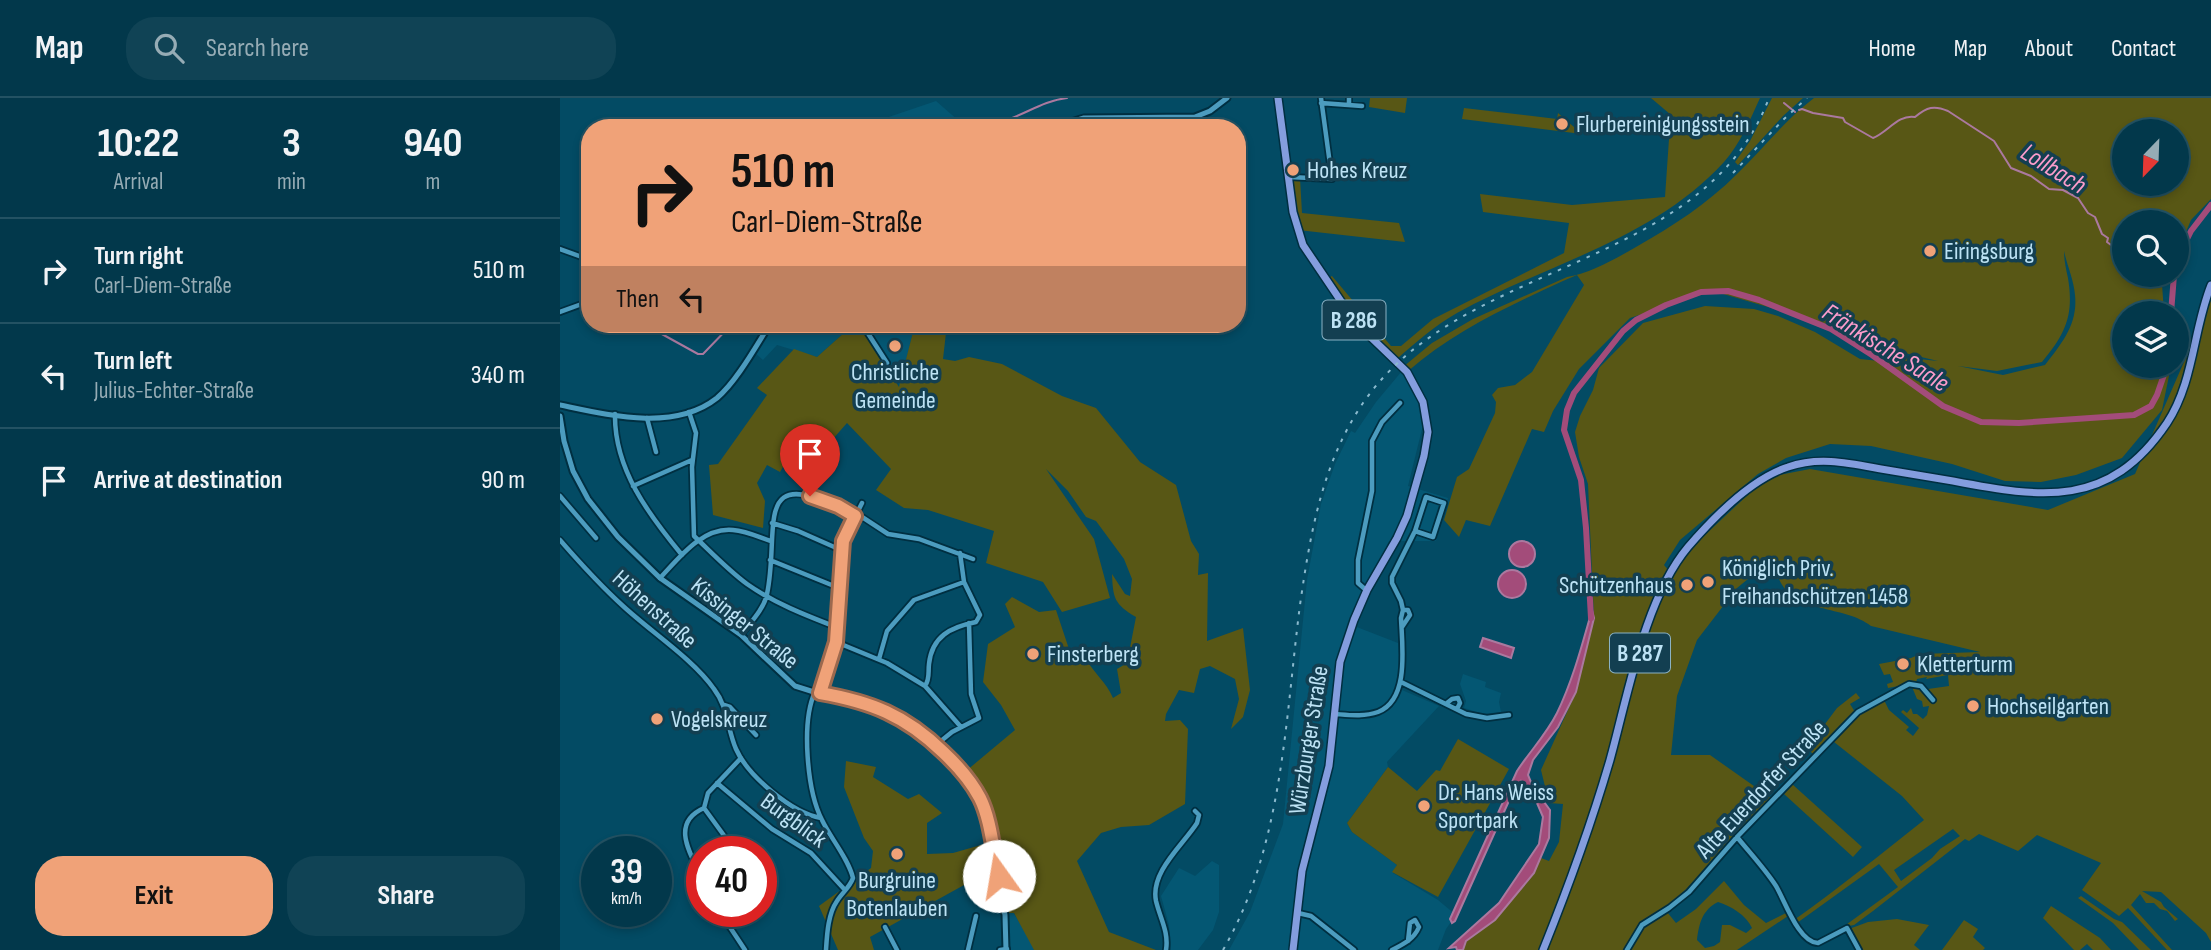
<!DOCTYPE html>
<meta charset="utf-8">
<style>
:root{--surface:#02384b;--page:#104355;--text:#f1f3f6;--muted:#96acb5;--line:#235263;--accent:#f0a278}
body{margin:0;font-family:"Sofia Sans Condensed",sans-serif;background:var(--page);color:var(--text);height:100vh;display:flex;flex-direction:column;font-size:26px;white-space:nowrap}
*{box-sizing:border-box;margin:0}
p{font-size:23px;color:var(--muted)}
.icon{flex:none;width:38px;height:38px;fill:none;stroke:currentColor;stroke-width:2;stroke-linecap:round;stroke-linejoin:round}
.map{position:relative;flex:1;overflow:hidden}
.side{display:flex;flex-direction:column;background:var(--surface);width:560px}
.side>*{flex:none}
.banner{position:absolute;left:21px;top:21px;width:665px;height:214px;border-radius:28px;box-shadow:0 4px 10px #0003,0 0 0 2px var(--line);background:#f0a278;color:#111;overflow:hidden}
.needle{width:46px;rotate:203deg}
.fabs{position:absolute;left:1552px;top:21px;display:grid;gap:14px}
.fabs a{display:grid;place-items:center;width:77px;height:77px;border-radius:50%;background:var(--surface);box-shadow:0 4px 10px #0003,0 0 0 2px var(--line);font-size:35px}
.speed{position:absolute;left:21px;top:738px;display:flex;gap:14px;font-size:35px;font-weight:700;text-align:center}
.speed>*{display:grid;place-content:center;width:91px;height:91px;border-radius:50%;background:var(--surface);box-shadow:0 4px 10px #0003,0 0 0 2px var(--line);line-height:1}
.speed small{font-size:18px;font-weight:400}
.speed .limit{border:10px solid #d22;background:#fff;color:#111}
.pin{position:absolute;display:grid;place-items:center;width:60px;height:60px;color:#fff;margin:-72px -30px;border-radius:50% 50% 50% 0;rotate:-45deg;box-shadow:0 0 7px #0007}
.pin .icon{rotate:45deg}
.me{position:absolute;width:77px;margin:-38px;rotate:347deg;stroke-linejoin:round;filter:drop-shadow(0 0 5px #0008)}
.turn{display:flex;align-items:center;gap:24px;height:147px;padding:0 35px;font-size:32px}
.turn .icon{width:91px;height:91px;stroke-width:2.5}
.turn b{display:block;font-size:49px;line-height:60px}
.then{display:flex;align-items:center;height:66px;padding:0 35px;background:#0003;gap:14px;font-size:26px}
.eta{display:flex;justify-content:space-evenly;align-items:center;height:119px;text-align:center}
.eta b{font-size:42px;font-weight:700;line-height:49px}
.button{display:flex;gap:14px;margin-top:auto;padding:14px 35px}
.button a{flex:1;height:80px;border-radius:28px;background:var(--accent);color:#111;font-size:28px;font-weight:700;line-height:80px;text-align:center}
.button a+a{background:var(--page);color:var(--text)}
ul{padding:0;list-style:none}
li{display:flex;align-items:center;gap:21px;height:105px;padding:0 35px;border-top:2px solid var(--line)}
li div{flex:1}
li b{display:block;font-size:26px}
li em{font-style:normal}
header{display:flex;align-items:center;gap:42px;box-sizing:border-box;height:98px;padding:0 35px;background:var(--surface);border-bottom:2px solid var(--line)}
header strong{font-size:33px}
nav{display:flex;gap:38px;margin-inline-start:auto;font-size:24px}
.search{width:490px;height:63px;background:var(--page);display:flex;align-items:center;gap:18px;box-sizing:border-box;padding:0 24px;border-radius:28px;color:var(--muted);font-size:26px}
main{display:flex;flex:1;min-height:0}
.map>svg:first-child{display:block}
.built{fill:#045773}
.green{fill:#585715;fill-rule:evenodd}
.water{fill:#a34c7a;stroke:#ab799f;stroke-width:2}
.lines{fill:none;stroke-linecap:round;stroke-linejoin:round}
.stream{stroke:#ab799f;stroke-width:2}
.river{stroke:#a34c7a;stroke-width:6}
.minor-casing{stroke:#002f41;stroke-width:8}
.tertiary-casing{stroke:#002f41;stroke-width:9}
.primary-casing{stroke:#002f41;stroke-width:10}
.minor{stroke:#4c9cbf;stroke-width:4.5}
.tertiary{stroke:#4c9cbf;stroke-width:5}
.primary{stroke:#849dde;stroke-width:7}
.rail{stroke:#8bbace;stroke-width:2;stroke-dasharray:3.5 7;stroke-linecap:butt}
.route-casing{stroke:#9c694e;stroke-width:18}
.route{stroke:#f0a278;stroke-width:12}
.poi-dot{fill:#f0a278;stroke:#133f51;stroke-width:2.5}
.labels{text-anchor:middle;stroke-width:7;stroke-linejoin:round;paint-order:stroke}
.shield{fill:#133f51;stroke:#8ab2c4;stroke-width:2}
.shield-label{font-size:23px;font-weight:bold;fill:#bde3f5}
.poi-label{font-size:24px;fill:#bde3f5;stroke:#133f51;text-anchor:start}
.street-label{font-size:24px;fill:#bde3f5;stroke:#133f51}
.water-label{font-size:26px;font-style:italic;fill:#fb9ccb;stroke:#133f51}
</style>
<header>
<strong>Map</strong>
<div class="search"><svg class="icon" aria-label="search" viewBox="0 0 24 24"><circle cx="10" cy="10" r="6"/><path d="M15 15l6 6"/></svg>Search here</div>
<nav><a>Home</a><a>Map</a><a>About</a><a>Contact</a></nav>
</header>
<main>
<section class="side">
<div class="eta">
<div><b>10:22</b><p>Arrival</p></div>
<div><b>3</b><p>min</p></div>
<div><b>940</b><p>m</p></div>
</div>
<ul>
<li><svg class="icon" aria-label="right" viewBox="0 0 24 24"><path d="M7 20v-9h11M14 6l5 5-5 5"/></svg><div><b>Turn right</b><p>Carl-Diem-Straße</p></div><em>510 m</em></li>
<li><svg class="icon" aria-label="left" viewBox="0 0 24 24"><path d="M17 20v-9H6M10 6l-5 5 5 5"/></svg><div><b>Turn left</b><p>Julius-Echter-Straße</p></div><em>340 m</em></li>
<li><svg class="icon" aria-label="arrive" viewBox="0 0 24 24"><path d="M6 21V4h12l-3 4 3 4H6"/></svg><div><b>Arrive at destination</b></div><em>90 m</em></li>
</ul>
<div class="button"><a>Exit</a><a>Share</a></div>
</section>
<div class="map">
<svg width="1651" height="852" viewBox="0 0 1651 852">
<rect width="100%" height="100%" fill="#034b64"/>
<path class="built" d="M376,3L407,30H295L305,27Z
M215,226H294L257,259L217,247L203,262L194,254Z
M299,226H355L340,288L307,231Z
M842,273L857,297L863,327L848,388L888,400L876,443H829L789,526L838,545L842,592L879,608L827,664L828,669L787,725L792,734L837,767L833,775L878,802L896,817L886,831L878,852H669L690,814L723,726L747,482L761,406L775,366L791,333L795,335L816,304Z
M903,576L926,584L925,589L941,595L939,604L941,614L923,616L904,610L906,603L900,586Z
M652,763L659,767V814L653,832L638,852H611L609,827L601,798L619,770L635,778Z
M453,814L474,849V852H449L448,815Z"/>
<path class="green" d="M810,0H847L845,15L809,9Z
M1091,0H1200C1190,22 1180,46 1164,64C1093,142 986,166 897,215C876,227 856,244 838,260C810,248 785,205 766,181L772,178L831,248H841L873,221L1004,155L1009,125L923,114L920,96L1012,107L1105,99L1109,41L1117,22Z
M1212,0H1243L1223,18L1178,67L1175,64L1190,43Z
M1254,0H1651V101L1631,122L1617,155V124H1564V177H1607L1602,186L1604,215H1564V268H1611L1602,312L1562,360L1516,377L1481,384L1445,383L1392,366L1311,348L1270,346L1226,360L1198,376L1120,442L1104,467L1109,473L1026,731L980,852H903L906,843C929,829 942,813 958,792C967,781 975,772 981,760L989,763L999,744L1003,706L989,705L981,672L1016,594L1034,520L1028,386L1019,359L1015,334L1020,318L1033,292L1039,270L1083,225L1145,208L1194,211L1218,218L1255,234L1300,261L1329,264L1339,259L1378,263L1340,254L1324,261L1274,228L1153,193L1070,220L1019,271L993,313L984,334L972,331L930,428L906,422L899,439L884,422L897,379L909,371L935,315L936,304L932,297L938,290L955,287L972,274L1024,187L1017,177L1003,183C947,209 894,233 847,274L843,269L872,245L913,221L1007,179C1031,175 1055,161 1076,149C1113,128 1147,106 1177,76C1203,51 1225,22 1254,0ZM1564,33H1617V86H1564ZM1504,153C1507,167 1514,183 1515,197C1518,226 1502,245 1485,267L1443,277L1398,268L1437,273L1482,264C1506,235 1514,217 1508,180C1506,171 1504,162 1504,153Z
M904,10L997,21L998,15L1022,36L902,21Z
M729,79L740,80L742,115L839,125L845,144L738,132Z
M1651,202V844L1646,835L1601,794L1582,793L1601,804L1604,809L1618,821L1615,823L1607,813L1600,811L1594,805H1586L1580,796L1571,807L1612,852H1607L1568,810L1559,818L1522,792L1541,765L1477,737L1458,753L1419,736L1409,743L1405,741L1313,813L1294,827L1283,829L1338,789L1319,766L1237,825L1234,822C1279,790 1321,756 1364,722L1342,698L1269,640L1253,656L1247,650L1277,610L1296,595L1300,600L1290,606L1295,614L1286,622L1288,624L1303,612L1324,602L1329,612L1349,629L1346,632L1353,638L1359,630L1341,614L1343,612L1347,615L1351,610L1353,616H1357L1363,621L1367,617L1369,608L1363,609L1362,603L1357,601L1352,589L1356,588L1372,599L1368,591L1389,588L1388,577L1366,581L1367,579L1357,581L1356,585L1328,590L1327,586L1333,584L1330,576L1324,577L1319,566L1351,560L1360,556L1420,554L1311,528C1285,507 1234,516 1219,481H1188L1177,490L1137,542L1117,598L1111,657H1150L1211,700C1197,714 1183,729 1169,743C1145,769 1127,797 1095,815L1107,814L1116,825L1136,811L1164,783L1184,807L1206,825L1226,815L1228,818L1177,852H986L1030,739L1096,511L1102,495L1110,488L1118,467L1129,452L1194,391L1219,377L1250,371L1488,412L1575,376ZM1393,731L1400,738L1380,751L1372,760L1341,783L1334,772ZM1158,804C1171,808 1186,817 1192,830L1186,835L1170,827H1162L1160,844L1154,848L1145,850L1137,842C1139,826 1142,812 1158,804Z
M294,226H298L339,289L355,226H387L383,261L395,263L409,259L442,266L502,298L536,310L580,364L616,387L631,443L639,456L638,477L648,475L647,543L683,530L690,592L683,619L671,631L679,601L675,581L650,568L640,571L634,595L619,592L606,616L605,623L620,622L628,631L625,706L589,727L561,729L541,735L517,763L549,834L596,852H474L454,815H448L427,711L406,673L455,632L441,607L423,584L428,546L455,529L445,506L452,499L479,514L496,512L512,560H525C534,575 546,584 553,600L561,595L557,571L567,565L576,519C554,506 553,500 552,476L565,496L570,498L572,481L564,461L536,423L526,419L508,393L486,371L534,441L550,500L502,514L483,484L426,465L434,433L368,412L344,410L316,392L331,371L287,325L242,376L224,367L220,374L207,367L197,385L205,403L203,430L153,417L149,367L158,366L207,297L197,290L234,251L257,259Z
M898,641L949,671L878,799L832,774L837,767L792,734L787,725L828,669L857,693L876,672L880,673Z
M286,663L316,669L313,679L348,701L359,696L382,715L367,725V756L393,755L428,745L433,771L310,839L314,852H278L259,808L311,770L313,753L304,740L284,689Z
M1232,686L1302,749L1293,759L1224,696Z
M1521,798L1554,821L1562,824L1591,852H1579L1553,825L1518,800Z
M1491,808L1540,840L1551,852H1533L1527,846L1520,852H1514L1483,820Z
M1337,821L1369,827L1354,847L1360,852H1300L1289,831L1308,824Z
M1404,822L1418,831L1413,839L1425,850L1423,852H1382Z"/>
<path class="water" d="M949 456a13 13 0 1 1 26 0a13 13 0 1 1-26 0Z
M938 486a14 14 0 1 1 28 0a14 14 0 1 1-28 0Z
M1032,512L1034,520L1016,594L998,629L973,662L968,677L973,689L990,712L989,740L974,775L935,822L906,843L903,852H897L896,849L889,850L939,805L979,746L983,719L977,705L961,683L948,705L895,823L892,825L890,821L957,673C970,653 986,637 997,615C1013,582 1022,547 1032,512Z
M923,540L954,550L951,560L920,549Z"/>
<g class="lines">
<path class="stream" d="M1224,5L1235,14
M1239,12L1242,11L1253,15L1283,20L1285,24L1313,40C1328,34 1338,16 1355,19C1367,9 1374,7 1388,13L1434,43L1451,70L1471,78L1489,91L1503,92L1518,100L1528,115L1535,119L1542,136L1548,140L1547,144L1555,150L1564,167
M435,30L439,24C462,19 481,3 507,0
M1617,153L1622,149
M89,226L100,235L138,256H143L172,226"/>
<path class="river" d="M1617,161L1631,133L1651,107
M1611,215L1614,177
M1031,520L1026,430L1021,382L1004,332L1007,312L1014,295L1063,233L1076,222L1106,207L1141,194L1168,193L1199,202L1271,231L1312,257L1383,308L1421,324L1459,325L1574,317L1591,308L1597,297L1607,268"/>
<defs>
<path id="minor" d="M761,5L802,8
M789,7V0
M729,79L772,81L761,0
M0,151L30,162
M0,214L30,203
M302,226L327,265
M129,314L136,335L132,369L134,438C151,454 168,472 187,486C214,505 245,517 276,529
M55,316C54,371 89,417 122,457
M87,320L96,354
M73,388L132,362
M0,398L36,440
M296,415L328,436L359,441L413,461
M212,425L238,433L281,452
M0,442C20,465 41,488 63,508C91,534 133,561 154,591C168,609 167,630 176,651C188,678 232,715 261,720
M210,462L279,490
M100,480C119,460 142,429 173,432C186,433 199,439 211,443
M806,492L798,485V462L812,393V343L822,324L840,305
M842,529L850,517L848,512H843
M181,537C190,525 204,511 207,496C221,430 189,359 294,418
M276,544L327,565L365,588L401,629
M319,561L327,533L354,502L404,484
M841,584L906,616L927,620L949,617
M365,588C370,581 368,574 369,566C372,538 391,529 416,524L420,517L404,484L400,455
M255,594C241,624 247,693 262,722C271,741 288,760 293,780C290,789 282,795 277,803C268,816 267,836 266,852
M260,595L276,544L283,443L302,405
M887,605L892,601L898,600L900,605L897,611
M164,607L170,609L196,637
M775,616C789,617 804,619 818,614C850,602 842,547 841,520L843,512L841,503L832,485V479L855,433L866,399L884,405L873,439L855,433
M376,647L392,634L419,620L411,596L409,525
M157,685L212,731L251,755L285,792
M1177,739C1190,755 1205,771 1216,788C1225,803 1239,845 1258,845L1287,830L1299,852
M176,754L144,710L148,695L181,660
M201,772L209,776
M142,780C130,755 110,725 144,710
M160,814L185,852
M738,815L751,818L794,852
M325,829L337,852
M408,852L416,818
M440,852L447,851
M606,852C609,834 600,820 596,803C590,774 623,747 637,725L639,717L635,713
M832,852C844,846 854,841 859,829L855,822L850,825L848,843
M1067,852L1082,827L1109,810L1129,794L1177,739L1298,614L1349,586L1361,588L1373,602"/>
<path id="tertiary" d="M492,30L524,20L635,19L650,13L667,0
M0,307C48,317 114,334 157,300C177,283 196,248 210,226
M0,318L4,343L13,373L28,401L58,439L100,480L181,537L235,588L254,594L291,600L338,618L364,635L405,676L424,711L445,817L446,852"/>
<path id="primary" d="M718,0L733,114L743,147L795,224L847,274L863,304L868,334L864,358L847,418L837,440L807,492L794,522L780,564L769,668L742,773L733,852
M983,852C1008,790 1031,727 1050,662C1068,597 1085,500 1128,449C1153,420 1191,381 1228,369C1259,358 1289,365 1321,371C1345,375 1369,379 1393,383C1482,400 1549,411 1607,325C1634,284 1633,232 1651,187"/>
</defs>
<use href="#minor" class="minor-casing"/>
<use href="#tertiary" class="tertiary-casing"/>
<use href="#primary" class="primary-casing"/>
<use href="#minor" class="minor"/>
<use href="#tertiary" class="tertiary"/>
<use href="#primary" class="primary"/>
<path class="rail" d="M1173,75L1224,21L1247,0
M663,852C723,748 725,623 740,507C750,437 762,365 803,305C902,160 1143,174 1209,0"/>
</g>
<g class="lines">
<defs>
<path id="route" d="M250,398L278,408L295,418L283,443L276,544L260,595C311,604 345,617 383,654C398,668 410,681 420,700C431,722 433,753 439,778"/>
</defs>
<use href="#route" class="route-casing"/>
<use href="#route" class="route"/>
</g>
<g class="poi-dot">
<circle cx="1002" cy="26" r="7"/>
<circle cx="733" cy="72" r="7"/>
<circle cx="1370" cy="153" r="7"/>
<circle cx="335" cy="248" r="7"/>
<circle cx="1148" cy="484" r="7"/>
<circle cx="1127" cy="487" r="7"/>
<circle cx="473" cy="556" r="7"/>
<circle cx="1343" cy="566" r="7"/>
<circle cx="1413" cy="608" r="7"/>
<circle cx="97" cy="621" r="7"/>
<circle cx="864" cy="708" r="7"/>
<circle cx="337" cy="756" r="7"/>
</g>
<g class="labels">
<g class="shield">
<rect x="762.5" y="202.5" width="63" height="39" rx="5"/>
<rect x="1050" y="535.5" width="60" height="39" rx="5"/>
</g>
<g class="shield-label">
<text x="794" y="230">B 286</text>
<text x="1080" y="563">B 287</text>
</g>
<g class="poi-label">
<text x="1016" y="34">Flurbereinigungsstein</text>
<text x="747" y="80">Hohes Kreuz</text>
<text x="1384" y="161">Eiringsburg</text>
<text x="335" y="282" text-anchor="middle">Christliche<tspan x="335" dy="28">Gemeinde</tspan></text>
<text x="1162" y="478">Königlich Priv.<tspan x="1162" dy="28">Freihandschützen 1458</tspan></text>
<text x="1113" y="495" text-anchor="end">Schützenhaus</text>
<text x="487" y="564">Finsterberg</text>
<text x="1357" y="574">Kletterturm</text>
<text x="1427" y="616">Hochseilgarten</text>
<text x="111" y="629">Vogelskreuz</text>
<text x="878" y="702">Dr. Hans Weiss<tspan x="878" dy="28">Sportpark</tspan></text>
<text x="337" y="790" text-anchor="middle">Burgruine<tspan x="337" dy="28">Botenlauben</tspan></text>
</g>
<g class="street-label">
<text transform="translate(95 511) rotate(42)" y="8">Höhenstraße</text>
<text transform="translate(185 525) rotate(39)" y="8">Kissinger Straße</text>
<text transform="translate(748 642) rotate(-81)" y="8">Würzburger Straße</text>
<text transform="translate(1201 691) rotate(-47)" y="8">Alte Euerdorfer Straße</text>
<text transform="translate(234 722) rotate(36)" y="8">Burgblick</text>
</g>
<g class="water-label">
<text transform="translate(1494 70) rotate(32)" y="9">Lollbach</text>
<text transform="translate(1326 249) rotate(32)" y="9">Fränkische Saale</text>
</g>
</g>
</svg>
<div class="fabs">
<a><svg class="needle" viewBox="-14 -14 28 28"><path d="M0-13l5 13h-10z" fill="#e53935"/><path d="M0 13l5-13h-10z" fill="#96acb5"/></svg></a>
<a><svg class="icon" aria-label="search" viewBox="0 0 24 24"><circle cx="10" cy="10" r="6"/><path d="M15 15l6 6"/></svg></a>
<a><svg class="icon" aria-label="layers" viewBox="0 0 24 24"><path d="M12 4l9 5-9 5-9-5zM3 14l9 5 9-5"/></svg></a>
</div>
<div class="speed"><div>39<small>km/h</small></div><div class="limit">40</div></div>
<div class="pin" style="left:250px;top:398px;background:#d93025"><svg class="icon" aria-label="arrive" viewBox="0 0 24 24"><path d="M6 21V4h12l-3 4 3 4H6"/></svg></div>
<svg class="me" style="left:439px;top:778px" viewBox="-20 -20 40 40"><circle r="19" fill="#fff"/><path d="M0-13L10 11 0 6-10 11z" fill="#f0a278"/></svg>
<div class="banner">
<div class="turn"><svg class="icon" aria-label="right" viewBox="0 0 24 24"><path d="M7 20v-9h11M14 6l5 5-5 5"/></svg><div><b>510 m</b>Carl-Diem-Straße</div></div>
<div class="then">Then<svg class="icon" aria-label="left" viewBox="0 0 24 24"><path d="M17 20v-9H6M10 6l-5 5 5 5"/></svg></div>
</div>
</div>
</main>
